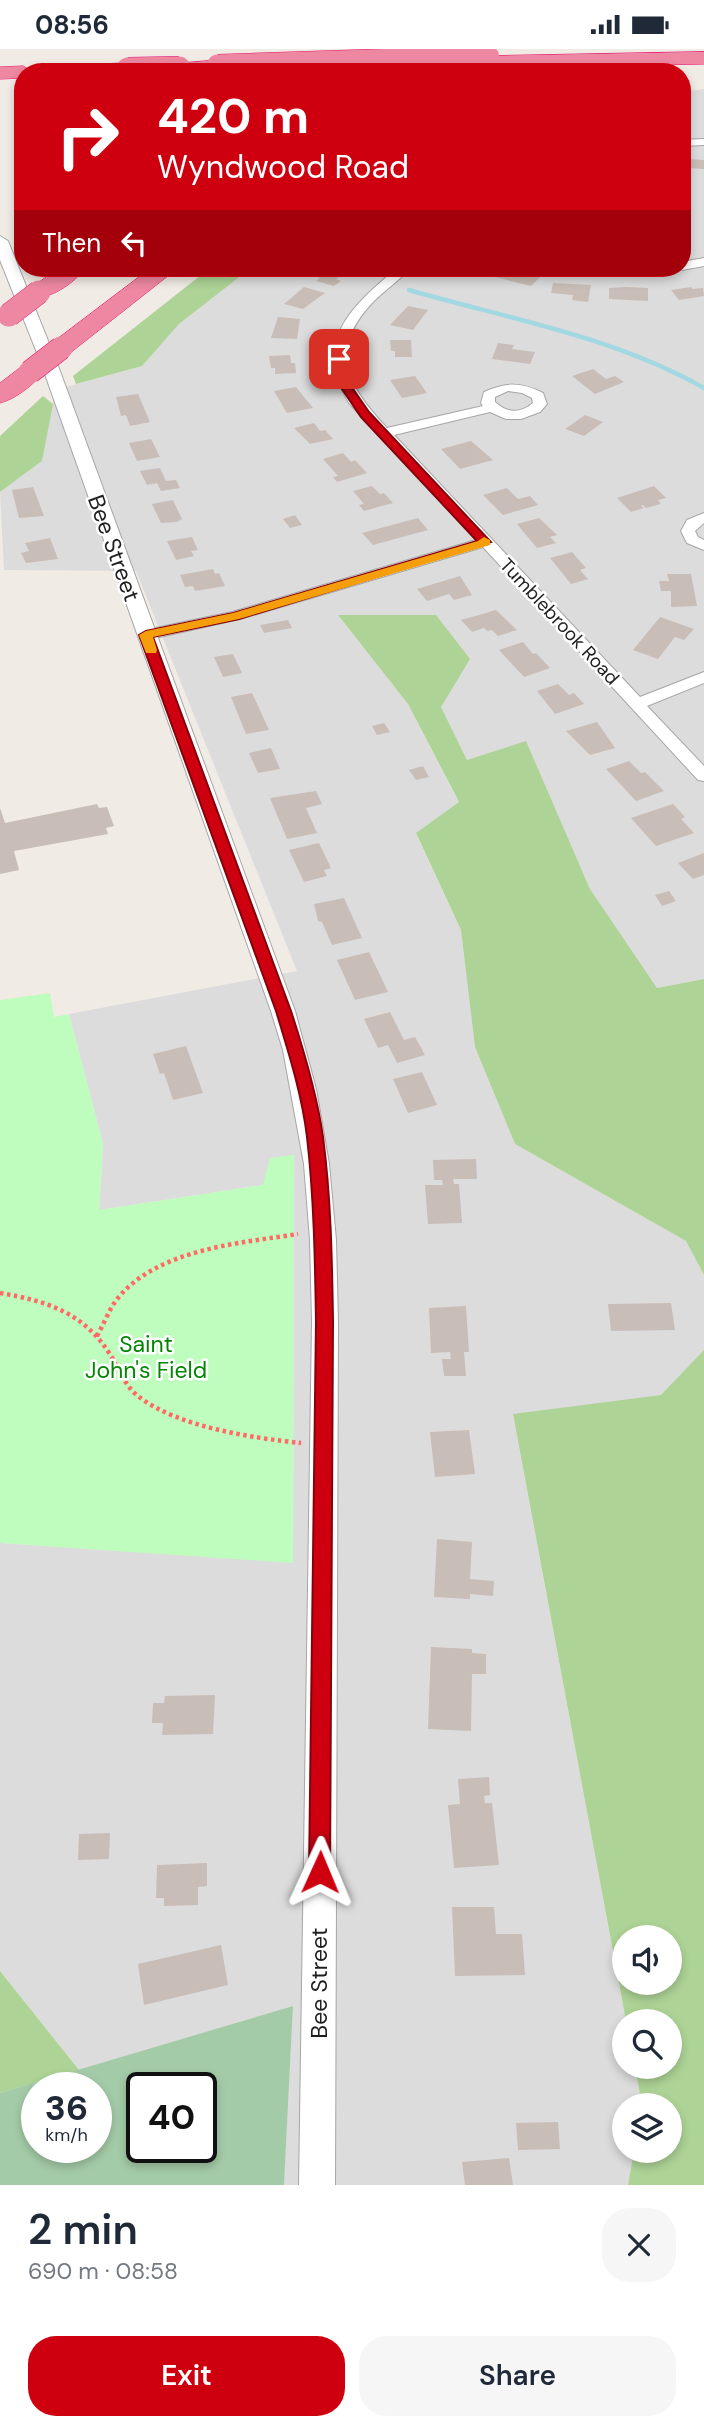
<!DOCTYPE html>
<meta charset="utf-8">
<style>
:root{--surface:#fff;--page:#f6f6f7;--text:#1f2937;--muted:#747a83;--accent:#ce0010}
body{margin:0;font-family:"DM Sans",sans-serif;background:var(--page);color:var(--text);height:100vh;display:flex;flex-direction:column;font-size:26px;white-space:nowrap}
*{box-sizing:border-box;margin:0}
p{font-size:23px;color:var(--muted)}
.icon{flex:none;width:38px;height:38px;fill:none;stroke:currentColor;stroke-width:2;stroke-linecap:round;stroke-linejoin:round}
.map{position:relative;height:2136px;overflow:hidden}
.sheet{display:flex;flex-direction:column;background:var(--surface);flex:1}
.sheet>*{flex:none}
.top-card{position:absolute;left:14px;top:14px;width:677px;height:214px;border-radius:28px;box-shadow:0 4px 10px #0003;background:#ce0010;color:#fff;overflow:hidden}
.controls{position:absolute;left:612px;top:1876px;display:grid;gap:14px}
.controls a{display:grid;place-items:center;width:70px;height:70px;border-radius:50%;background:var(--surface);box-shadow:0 4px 10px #0003;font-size:35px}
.speed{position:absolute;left:21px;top:2023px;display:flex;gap:14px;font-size:35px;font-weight:700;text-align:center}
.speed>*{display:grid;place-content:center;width:91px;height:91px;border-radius:50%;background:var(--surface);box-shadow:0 4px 10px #0003;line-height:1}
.speed small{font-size:18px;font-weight:400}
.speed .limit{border:4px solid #111;border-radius:10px;background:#fff;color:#111}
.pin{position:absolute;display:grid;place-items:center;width:60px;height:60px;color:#fff;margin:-30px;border-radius:14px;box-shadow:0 4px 10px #0006}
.me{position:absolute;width:77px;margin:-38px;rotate:1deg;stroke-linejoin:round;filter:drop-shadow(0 0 5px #0008)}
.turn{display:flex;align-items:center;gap:24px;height:147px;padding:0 28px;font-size:32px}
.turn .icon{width:91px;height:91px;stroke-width:2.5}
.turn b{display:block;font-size:49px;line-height:60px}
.then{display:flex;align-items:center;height:66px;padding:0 28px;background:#0003;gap:14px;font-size:26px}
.round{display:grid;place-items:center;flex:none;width:74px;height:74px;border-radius:28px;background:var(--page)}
.overview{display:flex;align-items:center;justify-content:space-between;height:119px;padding:0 28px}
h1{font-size:42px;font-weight:600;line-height:52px}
.action{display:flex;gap:14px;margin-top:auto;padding:14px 28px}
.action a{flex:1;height:80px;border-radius:28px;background:var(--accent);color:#fff;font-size:28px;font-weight:600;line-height:80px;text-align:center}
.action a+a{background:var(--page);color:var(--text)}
.status{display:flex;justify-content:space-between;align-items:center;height:49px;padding:0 35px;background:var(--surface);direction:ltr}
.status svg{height:19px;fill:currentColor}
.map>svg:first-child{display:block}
.residential{fill:#dddcdc}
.forest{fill:#add396;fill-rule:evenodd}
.cemetery{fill:#a4cba7;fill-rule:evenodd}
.park{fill:#bffdbf}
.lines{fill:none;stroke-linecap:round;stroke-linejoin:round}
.stream{stroke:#a2d8e1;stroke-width:4.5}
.building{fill:#c9bdb7}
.minor-casing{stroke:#a6a6a6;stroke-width:2}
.tertiary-casing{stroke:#a6a6a6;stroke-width:2}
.motorway-casing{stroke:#e7186f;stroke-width:1}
.path{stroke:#ff6a67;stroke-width:4.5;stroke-dasharray:3.5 3.5;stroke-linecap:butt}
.minor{fill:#fff;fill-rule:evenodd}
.tertiary{fill:#fff;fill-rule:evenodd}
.motorway{fill:#ed87a2;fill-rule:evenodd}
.motorway-bridge-casing{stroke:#e7186f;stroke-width:24;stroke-linecap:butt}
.motorway-bridge{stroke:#ed87a2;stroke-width:23}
.route{fill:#ce0010;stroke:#86000a;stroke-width:2}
.slow{fill:#f59e0b}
.labels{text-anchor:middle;stroke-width:5;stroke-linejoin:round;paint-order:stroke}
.far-street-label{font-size:19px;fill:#1f1f1f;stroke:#fff}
.street-label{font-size:23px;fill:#1f1f1f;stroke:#fff}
.park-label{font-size:23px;fill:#048604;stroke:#fff}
</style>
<div class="status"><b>08:56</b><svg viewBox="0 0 49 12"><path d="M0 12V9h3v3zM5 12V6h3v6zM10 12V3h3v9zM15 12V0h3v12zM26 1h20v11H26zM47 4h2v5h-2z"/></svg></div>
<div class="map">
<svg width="704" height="2136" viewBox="0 0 704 2136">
<rect width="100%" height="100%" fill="#f0ebe4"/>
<path class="residential" d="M704,40V930L657,939L590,840L526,693L467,711L441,658L437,567L338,566L408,655L459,754L416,785L461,881L475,998L515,1095L686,1192L704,1226V1301L662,1346L513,1366L626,1972L625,2018H635L642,2056H625V2102H634L628,2136H284L293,1957L79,2021L0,1922V1494L293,1513L294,1106L263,1136L99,1161L103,1095L69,965L297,922L136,522L4,521L0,443L42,412L55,341L142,317L179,275L251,219H682L683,43Z"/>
<path class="forest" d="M210,219H251L179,275L142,317L76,335L73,327Z
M43,347L53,355L42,412L0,443V387Z
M338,566H436L470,610L441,658L467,711L526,692L590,840L657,939L704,930V1226L686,1192L515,1095L475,998L461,881L416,784L459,753L408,655Z
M704,1301V2136H628L634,2102H670V2056H642L635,2018H670V1972H626L513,1365L661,1346ZM670,1888V1934H625V1888Z
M0,1922L79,2021L0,2044Z"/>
<path class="cemetery" d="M293,1957L284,2136H0V2044ZM37,2039H96V2098H37ZM142,2039H201V2098H142Z"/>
<path class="park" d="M50,944L54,968L69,965L103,1095L99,1161L263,1136L270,1109L294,1106L293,1514L0,1494V951Z"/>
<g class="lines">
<path class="stream" d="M350,219L366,224
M409,241C509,270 612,287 704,339"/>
</g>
<path class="building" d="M690,110L704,111V120L690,119Z
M313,219L342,226L336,230L341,232L334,237L316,232L320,229L305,225Z
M446,219H473L463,227L443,221Z
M503,219L519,221L541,227L531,237L495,228Z
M553,234L591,236L588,253L572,251L573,246L551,244Z
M304,238L325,244L303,260L284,255Z
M626,238L648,239V252L609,250V239Z
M691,238L693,240L703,239L704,247L679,251L671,241Z
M408,257L428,261L413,281L390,276Z
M278,268L300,270L297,290L271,289Z
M390,291H411L412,308H395V302H391Z
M498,294L514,296L512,300L535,303L530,315L492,310Z
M290,306L291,314H295L296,324L275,325V319H271L269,307Z
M593,320L606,330L615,327L624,333L595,345L572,327Z
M415,327L427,344L402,349L390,331Z
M296,338L313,359L287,364L274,342Z
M138,345L150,373L130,377L126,366L121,367L116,348Z
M585,366L603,373L584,387L565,380Z
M314,374L320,382L325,381L333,390L310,395L294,379Z
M151,390L160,408L137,412L129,394Z
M471,392L493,411L460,420L441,400Z
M343,404L351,413L355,411L367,424L337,433L333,428L338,427L323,410Z
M160,419L166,432L176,431L180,439L161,442L157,434L147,436L140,422Z
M372,437L380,445L384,444L393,454L364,462L359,456L364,455L353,442Z
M654,437L666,449L658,451L661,455L646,459L643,456L641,457L644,459L631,463L617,449Z
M33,438L44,467L19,469L12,441Z
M507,439L518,450L530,447L538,456L503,466L483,446Z
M173,451L182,470L177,473L161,474L152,455Z
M295,466L302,476L290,479L283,470Z
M418,469L428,481L373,496L362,484Z
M539,469L557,486L550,488L556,494L537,499L517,475Z
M192,488L198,501L191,502L194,507L176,511L167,492Z
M50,489L58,510L26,514L21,504L29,502L25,494Z
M572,503L586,519L580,521L588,530L571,535L550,509Z
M213,520L215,525L219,524L225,537L195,542L193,537L185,538L180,526Z
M667,525H691L697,557L671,558V542H661L659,532H669Z
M460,527L472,546L454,551L449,545L427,552L417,540Z
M496,561L517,581L498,587L492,581L487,582L484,579L472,583L461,571Z
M660,568L694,580L684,591L675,588L658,610L633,601Z
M288,571L292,579L264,584L260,576Z
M523,593L533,605L536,604L550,619L524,628L499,601Z
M233,605L242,624L223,628L214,608Z
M558,635L569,646L574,644L584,655L555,665L537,642Z
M252,644L269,681L246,685L231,648Z
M597,673L615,699L590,706L566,682Z
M384,674L390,683L377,686L372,677Z
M271,699L280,720L258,724L249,704Z
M629,712L641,724L645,723L664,742L636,752L606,720Z
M423,717L429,728L416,731L409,721Z
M316,742L322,755L306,759L317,784L287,790L270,749Z
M97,755L99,759L107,758L114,777L106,779L108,785L14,802L19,821L0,825V759L5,774Z
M673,755L685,768L681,770L694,784L656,797L631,769Z
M319,794L331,819L324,821L327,827L304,833L289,801Z
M704,804V826L693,830L678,814Z
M669,842L676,852L662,857L655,846Z
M344,849L362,889L332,896L322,873L318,872L314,855Z
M369,903L388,943L355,951L337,911Z
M390,963L404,991L415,988L425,1006L397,1014L388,996L378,999L364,970Z
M186,997L203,1044L173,1051L164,1024L160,1025L153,1005Z
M422,1023L437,1056L408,1064L393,1030Z
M476,1110L477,1130H453L454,1135H459L462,1174L428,1175L425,1136H443L442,1131H434L433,1111Z
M671,1254L675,1281L611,1282L608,1255Z
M466,1257L469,1303H464L466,1327H444L442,1310H451L450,1303L431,1304L429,1259Z
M469,1381L475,1425L435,1428L430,1383Z
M437,1490L472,1493L470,1530L494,1532L493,1547L470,1545V1550L434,1548Z
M431,1598L472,1600V1604L486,1605V1625H472L471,1682L428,1680Z
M215,1646L213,1685L162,1686L163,1674H152L153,1654H164L165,1647Z
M489,1728L490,1746L484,1747L485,1754H492L499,1816L454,1819L448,1756L460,1755L458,1730Z
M110,1784L109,1810L78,1811L79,1785Z
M207,1814V1837L198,1838V1856L164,1857V1849H156L157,1816Z
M452,1858H494L496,1885H522L525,1926L455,1927Z
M221,1896L228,1936L144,1956L138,1915Z
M558,2073L560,2100L518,2101L516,2074Z
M509,2109L513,2136H465L462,2113Z"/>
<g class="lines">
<defs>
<path id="minor" d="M704,90V96L682,97V91Z
M704,209V217L682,221L677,219H682V213Z
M397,219H410C400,231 385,241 374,252C326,302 347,336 387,379L483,357L481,354L484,343C506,333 521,333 543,344L547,355L540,363L521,370H506L490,363L394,386L640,648L704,623V634L647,657L704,717V732L698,731L483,498L240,570L146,591L138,586L146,581L232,563L476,491L349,354C312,292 351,258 397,219ZM508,342L522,344L532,349L533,354C520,365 507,364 495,353V348Z
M611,219H676L670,223H617Z
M704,464V474L695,482L698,488L704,491V501L687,494L681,482L687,471Z"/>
<path id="tertiary" d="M0,187L8,192L57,314L295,962L316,1040L329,1115L336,1191L338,1272L335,2136H299L312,1272L310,1191L304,1115L283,1001L271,962L41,314L0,211Z"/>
<path id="motorway" d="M704,3V15L483,19L476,17L473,13L476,9L483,7Z
M218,11L225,13L228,17L225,21L171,23L169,19L172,15Z
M128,14L135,16L138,20L136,23H23V29L0,30V18L23,17L33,23L43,17Z
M58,219H85C75,234 48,252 31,248L27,243Z
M151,219H178L70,304L61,306L52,304L49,299L52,294Z
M30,315L39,318L43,323C34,336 15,350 0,354V334L21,318Z"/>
</defs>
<use href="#minor" class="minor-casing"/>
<use href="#tertiary" class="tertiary-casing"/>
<use href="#motorway" class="motorway-casing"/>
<path class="path" d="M0,1244C47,1252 85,1264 111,1307C120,1321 125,1337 138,1347C177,1378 253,1389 301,1394
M97,1287C104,1275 109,1260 118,1249C158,1200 240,1194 298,1185"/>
<use href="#minor" class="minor"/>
<use href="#tertiary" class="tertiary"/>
<use href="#motorway" class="motorway"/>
<defs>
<path id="motorway-bridge" d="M218,17L488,8
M128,20L179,19
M9,266L39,243
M30,323L61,299"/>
</defs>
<use href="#motorway-bridge" class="motorway-bridge-casing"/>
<use href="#motorway-bridge" class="motorway-bridge"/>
</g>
<path class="route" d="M335,308L344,310L351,337L369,363L491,493L239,570L153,588L291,962C304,1002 317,1045 323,1088C331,1149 332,1210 333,1272L330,1823L327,1830L320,1833L312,1830L309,1823L316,1272C315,1210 314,1149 307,1088C302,1045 288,1002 276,962L139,586L146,582L233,564L477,492L361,368L340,337Z"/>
<path class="slow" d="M484,488L490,491V496L239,570L153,588L157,601L156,604H146L139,586L146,582L233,564L478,492Z"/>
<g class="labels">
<g class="far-street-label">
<text transform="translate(560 572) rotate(47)" y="7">Tumblebrook Road</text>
</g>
<g class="street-label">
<text transform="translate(114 499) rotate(70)" y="8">Bee Street</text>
<text transform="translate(319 1934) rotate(-90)" y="8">Bee Street</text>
</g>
<g class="park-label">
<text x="146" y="1303">Saint<tspan x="146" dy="26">John's Field</tspan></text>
</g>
</g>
</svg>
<div class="controls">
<a><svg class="icon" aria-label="sound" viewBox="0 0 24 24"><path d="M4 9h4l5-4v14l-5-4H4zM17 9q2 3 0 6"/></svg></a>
<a><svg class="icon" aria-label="search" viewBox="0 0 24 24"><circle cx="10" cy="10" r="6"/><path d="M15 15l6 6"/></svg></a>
<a><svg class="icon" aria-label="layers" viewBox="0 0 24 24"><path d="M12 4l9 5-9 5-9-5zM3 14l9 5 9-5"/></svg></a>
</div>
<div class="speed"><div>36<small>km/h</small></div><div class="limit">40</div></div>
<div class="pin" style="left:339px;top:310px;background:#d93025"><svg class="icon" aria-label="arrive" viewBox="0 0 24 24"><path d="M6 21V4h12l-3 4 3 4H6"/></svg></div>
<svg class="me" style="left:320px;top:1823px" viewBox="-20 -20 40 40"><path d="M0-17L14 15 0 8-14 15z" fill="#ce0010" stroke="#fff" stroke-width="4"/></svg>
<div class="top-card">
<div class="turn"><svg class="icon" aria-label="right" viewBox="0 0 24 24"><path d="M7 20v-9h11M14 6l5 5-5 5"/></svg><div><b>420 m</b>Wyndwood Road</div></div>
<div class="then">Then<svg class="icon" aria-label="left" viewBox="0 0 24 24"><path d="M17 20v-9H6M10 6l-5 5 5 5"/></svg></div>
</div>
</div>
<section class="sheet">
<div class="overview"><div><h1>2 min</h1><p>690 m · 08:58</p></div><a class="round"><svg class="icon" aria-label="close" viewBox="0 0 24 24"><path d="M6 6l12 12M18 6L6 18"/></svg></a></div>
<div class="action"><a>Exit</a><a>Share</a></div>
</section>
